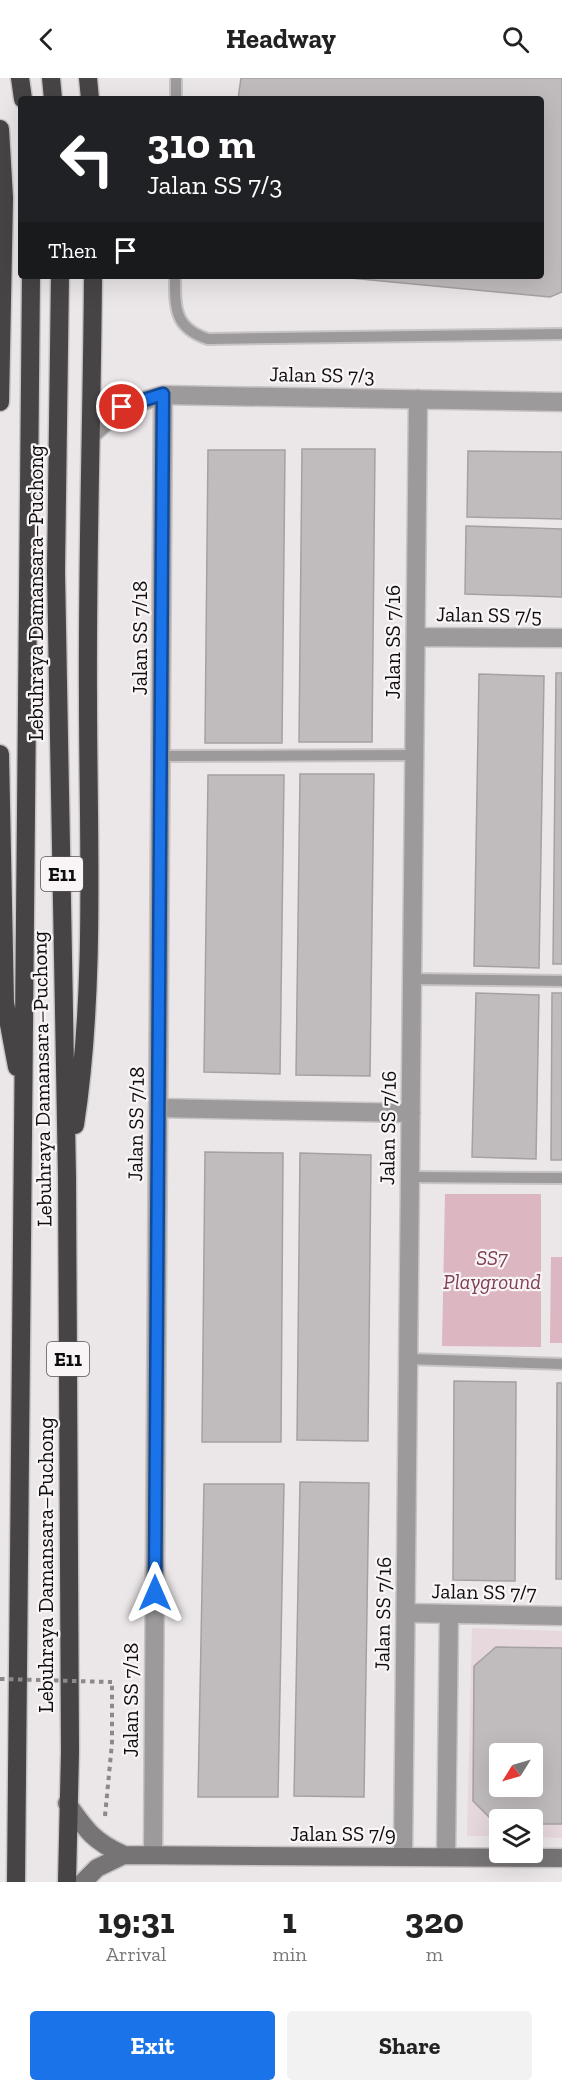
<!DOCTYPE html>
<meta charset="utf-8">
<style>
:root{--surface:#fff;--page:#f2f2f2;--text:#222;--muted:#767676;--accent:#1a73e8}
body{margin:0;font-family:"Zilla Slab",serif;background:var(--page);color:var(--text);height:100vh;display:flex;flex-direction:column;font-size:22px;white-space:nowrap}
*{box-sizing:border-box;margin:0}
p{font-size:20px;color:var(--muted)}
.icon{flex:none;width:33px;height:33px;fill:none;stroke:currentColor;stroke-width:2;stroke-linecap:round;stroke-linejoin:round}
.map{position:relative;height:1804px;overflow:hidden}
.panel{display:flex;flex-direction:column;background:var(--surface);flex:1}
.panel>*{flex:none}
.banner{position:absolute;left:18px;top:18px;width:526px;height:183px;border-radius:6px;box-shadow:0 6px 24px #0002;background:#202124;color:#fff;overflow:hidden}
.needle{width:39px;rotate:233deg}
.buttons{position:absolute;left:489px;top:1665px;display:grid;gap:12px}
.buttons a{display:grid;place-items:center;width:54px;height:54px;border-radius:6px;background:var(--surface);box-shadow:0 6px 24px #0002;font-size:30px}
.pin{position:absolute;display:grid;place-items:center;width:51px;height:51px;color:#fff;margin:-26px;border:3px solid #fff;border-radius:50%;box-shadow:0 2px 6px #0007}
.me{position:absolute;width:66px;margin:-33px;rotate:0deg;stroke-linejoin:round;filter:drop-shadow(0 0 4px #0008)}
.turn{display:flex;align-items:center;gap:21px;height:126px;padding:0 30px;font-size:27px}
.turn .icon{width:78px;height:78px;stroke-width:2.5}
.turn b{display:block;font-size:42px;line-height:51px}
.then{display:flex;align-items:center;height:57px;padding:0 30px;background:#0003;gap:12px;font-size:22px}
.eta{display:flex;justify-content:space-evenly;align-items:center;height:102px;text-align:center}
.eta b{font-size:36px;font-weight:700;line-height:42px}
.primary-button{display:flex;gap:12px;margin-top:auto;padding:12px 30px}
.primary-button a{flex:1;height:69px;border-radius:6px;background:var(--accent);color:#fff;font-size:24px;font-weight:700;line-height:69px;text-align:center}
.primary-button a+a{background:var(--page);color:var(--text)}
header{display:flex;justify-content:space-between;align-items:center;height:78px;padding:0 30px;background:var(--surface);font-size:27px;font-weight:700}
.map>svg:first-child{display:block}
.built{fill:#e6d8dc;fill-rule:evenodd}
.green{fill:#dcb6c1}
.building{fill:#c0bcbd;stroke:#a5a0a1;stroke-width:1.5;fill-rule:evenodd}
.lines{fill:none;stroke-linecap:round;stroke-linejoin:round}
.lane-casing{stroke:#c8c3c5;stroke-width:14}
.street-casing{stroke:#c8c3c5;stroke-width:21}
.secondary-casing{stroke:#c8c3c5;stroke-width:21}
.highway-casing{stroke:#c8c3c5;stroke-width:21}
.path{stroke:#8c898a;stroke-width:4;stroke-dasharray:4.5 4.5;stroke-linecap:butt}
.lane{stroke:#9c9a9a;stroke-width:10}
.street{stroke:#9c9a9a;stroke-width:18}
.secondary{stroke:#777475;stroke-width:18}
.highway{stroke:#474445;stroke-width:18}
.path-bridge{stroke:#8c898a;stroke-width:4;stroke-dasharray:4.5 4.5;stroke-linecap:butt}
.route-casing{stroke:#114b97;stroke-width:15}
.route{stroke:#1a73e8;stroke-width:10}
.labels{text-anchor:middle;stroke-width:4.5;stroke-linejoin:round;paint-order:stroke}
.shield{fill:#f9f4f5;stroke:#555353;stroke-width:1.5}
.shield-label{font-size:20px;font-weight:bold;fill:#0f0e0e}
.street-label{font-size:21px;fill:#0f0e0e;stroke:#f9f4f5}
.park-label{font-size:21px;font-style:italic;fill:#7f4056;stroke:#f9f4f5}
</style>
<header><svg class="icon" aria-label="back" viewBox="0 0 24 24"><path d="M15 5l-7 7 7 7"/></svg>Headway<svg class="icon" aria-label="search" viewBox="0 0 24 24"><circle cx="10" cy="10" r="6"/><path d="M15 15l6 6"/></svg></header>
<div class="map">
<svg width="562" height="1804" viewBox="0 0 562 1804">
<rect width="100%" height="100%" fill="#ebe6e8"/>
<path class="built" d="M472,1550L562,1553V1760L533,1759L532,1742H500L499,1758H467ZM500,1676H532V1708H500Z"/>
<path class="green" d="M445,1116H541V1269L442,1268Z
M551,1179H562V1265H550Z"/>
<path class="building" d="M241,0H562V214L550,219L329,198H542V21H238Z
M302,371H375L372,664H299Z
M208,372H285L282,665H205Z
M468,373L562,374V441L467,439Z
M466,448L562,451V519L465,516Z
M556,595H562V886H553Z
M479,596L544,598L539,890L474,888Z
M300,696H374L370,998L296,997Z
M208,697H284L280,996L204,994Z
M476,915L539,917L536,1081L472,1079Z
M552,915H562V1082H551Z
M205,1074L283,1075L281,1364H202Z
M300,1075L371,1077L368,1363L297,1362Z
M454,1303L516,1304L515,1503L453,1502Z
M557,1305H562V1501H556Z
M300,1404L369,1405L364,1719L294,1718Z
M204,1406H284L278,1719H198Z
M496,1569L562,1570V1746H532V1742H500V1745H495L473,1723L474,1588ZM500,1676H532V1708H500Z"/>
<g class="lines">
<defs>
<path id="lane" d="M176,21V0
M175,198C175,230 174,250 208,261L562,256
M162,678L415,677
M413,901L562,903
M410,1099L562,1100
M409,1281L562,1286"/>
<path id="street" d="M92,356L122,329L163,317L562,324
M416,559L562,560
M159,1030L411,1035
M406,1535L562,1538
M153,1777L163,317
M403,1779L418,321
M446,1779L449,1536"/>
<path id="secondary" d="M67,1725C86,1752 93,1763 124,1777L562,1780
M83,1804L97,1790L124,1777"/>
<path id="highway" d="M20,0L23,21
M51,0L53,21
M88,0L90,21
M0,51L4,120L0,324
M60,198L56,494L67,1099L70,1674L67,1804
M0,676L5,925L17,989
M75,1047C96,911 88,759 88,621C87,480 92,339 93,198
M16,1804L31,198"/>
</defs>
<use href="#lane" class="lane-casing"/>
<use href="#street" class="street-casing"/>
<use href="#secondary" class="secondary-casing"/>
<use href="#highway" class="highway-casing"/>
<path class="path" d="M105,1738L112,1665V1604"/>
<use href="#lane" class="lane"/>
<use href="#street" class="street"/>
<use href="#secondary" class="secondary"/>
<use href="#highway" class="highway"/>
<path class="path-bridge" d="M0,1601L112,1604"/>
</g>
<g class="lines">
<defs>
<path id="route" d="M122,329L163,316L155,1515"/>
</defs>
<use href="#route" class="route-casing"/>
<use href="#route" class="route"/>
</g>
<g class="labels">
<g class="shield">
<rect x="41" y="779" width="42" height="34" rx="4.5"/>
<rect x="47" y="1264" width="42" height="34" rx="4.5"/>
</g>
<g class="shield-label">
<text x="62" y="803">E11</text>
<text x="68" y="1288">E11</text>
</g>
<g class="street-label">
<text transform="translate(322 297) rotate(1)" y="7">Jalan SS 7/3</text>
<text transform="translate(36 515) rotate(-90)" y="7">Lebuhraya Damansara–Puchong</text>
<text transform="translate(489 537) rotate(1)" y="7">Jalan SS 7/5</text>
<text transform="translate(140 560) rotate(-90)" y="7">Jalan SS 7/18</text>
<text transform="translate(393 564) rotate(-90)" y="7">Jalan SS 7/16</text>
<text transform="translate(42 1001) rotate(-91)" y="7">Lebuhraya Damansara–Puchong</text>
<text transform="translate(136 1046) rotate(-89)" y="7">Jalan SS 7/18</text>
<text transform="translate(388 1050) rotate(-89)" y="7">Jalan SS 7/16</text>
<text transform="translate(46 1487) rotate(-90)" y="7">Lebuhraya Damansara–Puchong</text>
<text transform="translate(484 1514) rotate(1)" y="7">Jalan SS 7/7</text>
<text transform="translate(383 1536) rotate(-89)" y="7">Jalan SS 7/16</text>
<text transform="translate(131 1622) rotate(-90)" y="7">Jalan SS 7/18</text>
<text x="343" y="1763">Jalan SS 7/9</text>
</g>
<g class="park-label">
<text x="492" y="1187">SS7<tspan x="492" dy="24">Playground</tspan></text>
</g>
</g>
</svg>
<div class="buttons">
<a><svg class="needle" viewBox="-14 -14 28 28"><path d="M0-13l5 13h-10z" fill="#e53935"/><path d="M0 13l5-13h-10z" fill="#767676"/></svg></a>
<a><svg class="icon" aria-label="layers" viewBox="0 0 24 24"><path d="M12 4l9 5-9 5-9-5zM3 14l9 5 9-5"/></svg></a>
</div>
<div class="pin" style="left:122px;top:329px;background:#d93025"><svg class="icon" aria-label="arrive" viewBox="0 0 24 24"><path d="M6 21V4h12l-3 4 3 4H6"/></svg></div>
<svg class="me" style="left:155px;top:1515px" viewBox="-20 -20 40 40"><path d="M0-17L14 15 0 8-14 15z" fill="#1a73e8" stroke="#fff" stroke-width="4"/></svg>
<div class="banner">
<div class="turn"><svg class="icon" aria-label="left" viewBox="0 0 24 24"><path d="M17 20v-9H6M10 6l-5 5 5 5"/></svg><div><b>310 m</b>Jalan SS 7/3</div></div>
<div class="then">Then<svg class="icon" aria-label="arrive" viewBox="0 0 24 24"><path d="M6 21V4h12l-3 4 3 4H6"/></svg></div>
</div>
</div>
<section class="panel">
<div class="eta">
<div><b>19:31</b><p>Arrival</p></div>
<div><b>1</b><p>min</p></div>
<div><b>320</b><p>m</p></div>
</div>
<div class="primary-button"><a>Exit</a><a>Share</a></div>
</section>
